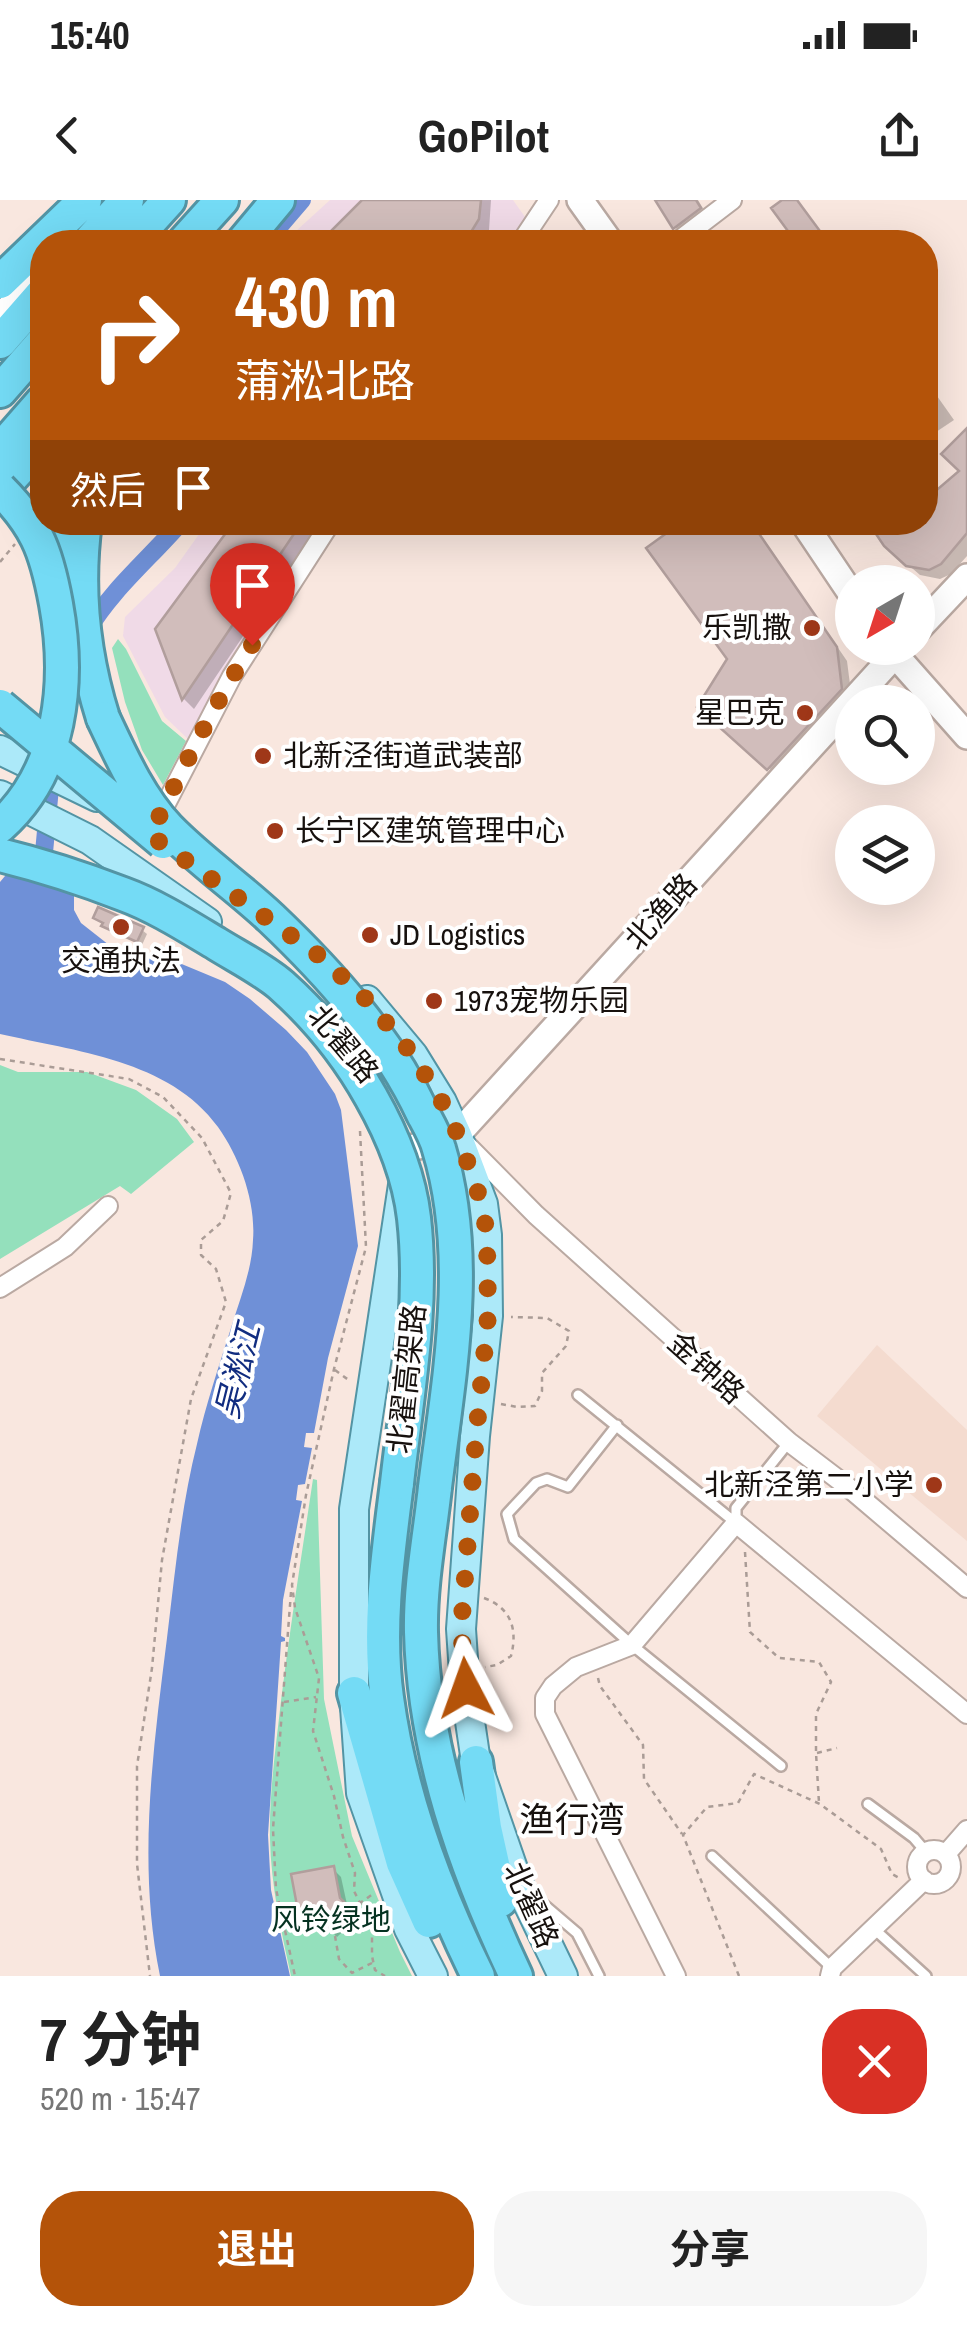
<!DOCTYPE html>
<html lang="zh">
<meta charset="utf-8">
<style>
:root{--surface:#fff;--page:#f6f6f6;--text:#222;--muted:#767676;--accent:#b45309}
body{margin:0;font-family:"Archivo Narrow","Noto Sans SC",sans-serif;background:var(--page);color:var(--text);height:100vh;display:flex;flex-direction:column;font-size:38px;white-space:nowrap}
*{box-sizing:border-box;margin:0}
p{font-size:32px;color:var(--muted)}
.icon{flex:none;width:55px;height:55px;fill:none;stroke:currentColor;stroke-width:2;stroke-linecap:round;stroke-linejoin:round}
.map{position:relative;height:1776px;overflow:hidden}
.sheet{display:flex;flex-direction:column;background:var(--surface);flex:1}
.sheet>*{flex:none}
.hud{position:absolute;left:30px;top:30px;width:908px;height:305px;border-radius:40px;box-shadow:0 10px 40px #0002;background:#b45309;color:#fff;overflow:hidden}
.needle{width:65px;rotate:219deg}
.controls{position:absolute;left:835px;top:365px;display:grid;gap:20px}
.controls a{display:grid;place-items:center;width:100px;height:100px;border-radius:50%;background:var(--surface);box-shadow:0 10px 40px #0002;font-size:50px}
.pin{position:absolute;display:grid;place-items:center;width:85px;height:85px;color:#fff;margin:-102px -42px;border-radius:50% 50% 50% 0;rotate:-45deg;box-shadow:0 0 10px #0007}
.pin .icon{rotate:45deg}
.me{position:absolute;width:110px;margin:-55px;rotate:356deg;stroke-linejoin:round;filter:drop-shadow(0 0 8px #0008)}
.turn{display:flex;align-items:center;gap:35px;height:210px;padding:0 40px;font-size:45px}
.turn .icon{width:130px;height:130px;stroke-width:2.5}
.turn b{display:block;font-size:70px;line-height:85px}
.then{display:flex;align-items:center;height:95px;padding:0 40px;background:#0003;gap:20px;font-size:38px}
.round{display:grid;place-items:center;flex:none;width:105px;height:105px;border-radius:40px;background:var(--page)}
.summary{display:flex;align-items:center;justify-content:space-between;height:170px;padding:0 40px}
h1{font-size:60px;font-weight:700;line-height:75px}
.cta{display:flex;gap:20px;margin-top:auto;padding:20px 40px}
.cta a{flex:1;height:115px;border-radius:40px;background:var(--accent);color:#fff;font-size:40px;font-weight:700;line-height:115px;text-align:center}
.cta a+a{background:var(--page);color:var(--text)}
.status{display:flex;justify-content:space-between;align-items:center;height:70px;padding:0 50px;background:var(--surface);direction:ltr}
.status svg{height:28px;fill:currentColor}
header{display:flex;justify-content:space-between;align-items:center;height:130px;padding:0 40px;background:var(--surface);font-size:45px;font-weight:700}
.map>svg:first-child{display:block}
.commercial{fill:#f0dae7}
.built{fill:#f4dbcf}
.green{fill:#94e0bc}
.water{fill:#6f90d7}
.shadow{fill:#0003}
.lines{fill:none;stroke-linecap:round;stroke-linejoin:round}
.canal{stroke:#6f90d7;stroke-width:18}
.building{fill:#d1bdbb;stroke:#b19e9c;stroke-width:2.5}
.lane-casing{stroke:#baa9a2;stroke-width:14}
.street-casing{stroke:#baa9a2;stroke-width:22}
.secondary-casing{stroke:#baa9a2;stroke-width:30}
.primary-casing{stroke:#5394a4;stroke-width:32}
.highway-casing{stroke:#5394a4;stroke-width:38}
.path{stroke:#aa9c96;stroke-width:2.5;stroke-dasharray:5 5;stroke-linecap:butt}
.lane{stroke:#fff;stroke-width:9}
.street{stroke:#fff;stroke-width:18}
.secondary{stroke:#fff;stroke-width:25}
.primary{stroke:#ace9f9;stroke-width:28}
.highway{stroke:#74dbf5;stroke-width:32}
.highway-bridge-casing{stroke:#5394a4;stroke-width:38;stroke-linecap:butt}
.highway-bridge{stroke:#74dbf5;stroke-width:32}
.route{stroke:#b45309;stroke-width:18;stroke-dasharray:0 32.4}
.poi-dot{fill:#9f3718;stroke:#fff;stroke-width:4}
.labels{text-anchor:middle;stroke-width:8;stroke-linejoin:round;paint-order:stroke}
.poi-label{font-size:30px;fill:#17110e;stroke:#fff;text-anchor:start}
.street-label{font-size:30px;fill:#17110e;stroke:#fff}
.park-label{font-size:30px;fill:#053221;stroke:#fff}
.water-label{font-size:32px;font-style:italic;fill:#112d80;stroke:#fff}
.quarter-label{font-size:35px;fill:#17110e;stroke:#fff}
</style>
<div class="status"><b>15:40</b><svg viewBox="0 0 49 12"><path d="M0 12V9h3v3zM5 12V6h3v6zM10 12V3h3v9zM15 12V0h3v12zM26 1h20v11H26zM47 4h2v5h-2z"/></svg></div>
<header><svg class="icon" aria-label="back" viewBox="0 0 24 24"><path d="M15 5l-7 7 7 7"/></svg>GoPilot<svg class="icon" aria-label="share" viewBox="0 0 24 24"><path d="M12 15V3M7 8l5-5 5 5M5 13v7h14v-7"/></svg></header>
<div class="map">
<svg width="967" height="1776" viewBox="0 0 967 1776">
<rect width="100%" height="100%" fill="#f9e7df"/>
<path class="commercial" d="M330,0H513L525,17L509,42H284Z
M207,323H324L190,541L165,517L123,436L125,417L175,368Z"/>
<path class="built" d="M877,1145L967,1230V1341L817,1216Z"/>
<path class="green" d="M118,439L126,449L162,521L186,541L163,585L142,550L125,502L112,448Z
M0,865L18,872H87L136,890L177,919L194,942L131,994L120,986L0,1059Z
M313,1279L317,1280L324,1499L352,1636L400,1752L412,1776H291C281,1730 271,1686 270,1639C269,1593 276,1546 281,1501C290,1427 302,1353 313,1279Z"/>
<path class="water" d="M10,670L74,695V710L81,723L109,745L141,756L172,760L225,782L250,799L286,830L307,852L335,894L341,910L358,1046L328,1158L314,1233H306L304,1247L312,1248L305,1284L298,1285L296,1300L302,1301L283,1400L281,1436L285,1438V1441L281,1442L268,1635L271,1690L290,1776H160C137,1664 153,1550 167,1438C175,1373 181,1307 197,1244C206,1204 219,1166 231,1128C240,1099 252,1070 253,1040C256,1002 240,958 218,927C170,860 74,851 0,834V682Z"/>
<path class="shadow" d="M366,0H491L489,30L482,42H324Z
M658,0H698L710,20L686,38L675,27Z
M925,179L954,220L936,232L925,221Z
M967,243V356L951,374L940,379L920,375L898,356L925,322V303L962,271Z
M237,322H320L194,509L184,499L158,430Z
M686,322H752L847,461L852,500L778,576L708,513L730,459Z
M96,718L142,730L147,734L142,745L109,730Z
M333,1669L341,1677L348,1709L357,1718L337,1737L317,1716L308,1718L300,1710Z"/>
<g class="lines">
<path class="canal" d="M266,42L302,0
M87,431C112,389 149,359 181,322
M42,674L52,566"/>
</g>
<path class="building" d="M362,0H481L479,19L465,42H320Z
M655,0H696L701,8L673,29Z
M782,0H797L828,42H796L771,8Z
M967,228V333L941,364L929,370L906,366L884,346L868,322H925V300L959,271L941,254Z
M234,322H302L182,500L155,429Z
M682,322H751L837,447L842,489L767,570L697,507L727,459L646,348Z
M98,707L144,727L137,742L101,726L103,723L93,718Z
M334,1666L340,1698L351,1709L328,1731L307,1709L298,1711L291,1674Z"/>
<g class="lines">
<defs>
<path id="lane" d="M578,1195L736,1323
M617,1225L568,1287L547,1279L536,1283L507,1314L514,1339L632,1445L781,1566
M736,1323V1308L789,1242
M868,1604L914,1638L926,1652
M712,1656L832,1768
M536,1698L577,1733L599,1776
M873,1728L926,1776"/>
<path id="street" d="M521,42L549,0
M677,42L732,0
M0,114L42,60
M157,621L232,476L331,322
M466,944L536,1015L789,1242L848,1287L967,1388
M0,1088L65,1047L108,1006
M917 1667a17 17 0 1 1 34 0a17 17 0 1 1-34 0Z
M946,1654L967,1630
M676,1776L545,1514V1498L553,1486L576,1467L632,1445L736,1323L967,1514
M830,1776L832,1768L924,1680"/>
<path id="secondary" d="M580,0L610,42
M803,322L852,395
M918,429L967,377
M889,448L967,536
M404,950L457,935L901,448"/>
<path id="primary" d="M0,550L97,597
M0,595L90,640L207,722
M367,800L413,855L442,902L457,935L483,1004L487,1035L488,1116L475,1236L461,1429L465,1488L476,1562L518,1683L563,1776
M403,985L354,1309V1493L361,1593L409,1729L433,1776"/>
<path id="highway" d="M89,42L127,0
M131,42L169,0
M184,42L222,0
M243,42L278,0
M0,82L85,0
M0,142L42,94
M0,191L42,143
M0,250L42,202
M0,290L42,244
M55,322L53,337L55,379
M85,322C76,389 83,454 103,518
M397,1283C388,1354 377,1427 387,1498C400,1594 435,1689 478,1776
M435,1287C430,1334 420,1384 421,1432C424,1553 465,1668 516,1776
M354,1493L403,1663L429,1721
M476,1562L485,1628L501,1700"/>
</defs>
<use href="#lane" class="lane-casing"/>
<use href="#street" class="street-casing"/>
<use href="#secondary" class="secondary-casing"/>
<use href="#primary" class="primary-casing"/>
<use href="#highway" class="highway-casing"/>
<path class="path" d="M36,292L42,284
M0,362L15,344
M0,859L129,879L163,897L202,938L231,993L223,1021L201,1040V1055L216,1069L226,1102L191,1199L162,1360L152,1468L137,1566V1664L150,1776
M360,931L366,1047L334,1169L306,1295L292,1385L295,1408L319,1478L313,1531L334,1596L343,1637L355,1673L354,1691L372,1727V1756L375,1770L385,1776
M335,1170L350,1181
M501,1204L517,1207L535,1206L542,1191V1173L566,1146L569,1131L547,1118L511,1117
M745,1352L750,1432L779,1458L819,1462L831,1482L816,1514V1553L819,1603
M291,1392L273,1629L276,1689L295,1776
M484,1398C511,1408 518,1429 511,1456L497,1465L485,1467
M598,1478L600,1486L643,1545L644,1579L682,1634
M284,1502L316,1497
M817,1553L837,1548
M372,1763L352,1773L339,1759L335,1736L331,1731L360,1703L373,1694
M739,1776L683,1635L707,1607L738,1603L754,1574L820,1604L881,1649L892,1674L901,1679"/>
<use href="#lane" class="lane"/>
<use href="#street" class="street"/>
<use href="#secondary" class="secondary"/>
<use href="#primary" class="primary"/>
<use href="#highway" class="highway"/>
<defs>
<path id="highway-bridge" d="M0,289C14,303 28,320 37,338C47,358 52,382 56,404C70,481 62,571 0,626
M0,506L163,642
M103,518C121,556 139,597 168,628C200,661 238,687 271,718C331,775 388,839 423,914C429,925 436,937 439,949C472,1058 449,1176 435,1287
M0,655C41,665 84,679 123,694C156,706 187,726 217,744C238,757 262,769 281,785C318,818 347,854 371,897C392,934 409,975 414,1018C424,1106 407,1195 397,1283"/>
</defs>
<use href="#highway-bridge" class="highway-bridge-casing"/>
<use href="#highway-bridge" class="highway-bridge"/>
</g>
<g class="lines">
<path class="route" d="M252,445C213,506 182,571 150,635L321,757L369,802L413,855L442,902L458,935L482,1004L487,1035L488,1116L476,1236L461,1429L466,1488"/>
</g>
<g class="poi-dot">
<circle cx="812" cy="428" r="10"/>
<circle cx="805" cy="513" r="10"/>
<circle cx="263" cy="556" r="10"/>
<circle cx="275" cy="631" r="10"/>
<circle cx="121" cy="727" r="10"/>
<circle cx="370" cy="735" r="10"/>
<circle cx="434" cy="801" r="10"/>
<circle cx="934" cy="1285" r="10"/>
</g>
<g class="labels">
<g class="poi-label">
<text x="792" y="438" text-anchor="end">乐凯撒</text>
<text x="785" y="523" text-anchor="end">星巴克</text>
<text x="283" y="566">北新泾街道武装部</text>
<text x="295" y="641">长宁区建筑管理中心</text>
<text x="390" y="745">JD Logistics</text>
<text x="121" y="771" text-anchor="middle">交通执法</text>
<text x="454" y="811">1973宠物乐园</text>
<text x="914" y="1295" text-anchor="end">北新泾第二小学</text>
</g>
<g class="street-label">
<text transform="translate(661 712) rotate(-48)" y="10">北渔路</text>
<text transform="translate(343 844) rotate(50)" y="10">北翟路</text>
<text transform="translate(706 1168) rotate(42)" y="10">金钟路</text>
<text transform="translate(407 1179) rotate(-84)" y="10">北翟高架路</text>
<text transform="translate(531 1705) rotate(66)" y="10">北翟路</text>
</g>
<g class="park-label">
<text x="331" y="1730">风铃绿地</text>
</g>
<g class="water-label">
<text transform="translate(238 1171) rotate(-76)" y="11">吴淞江</text>
</g>
<g class="quarter-label">
<text x="572" y="1632">渔行湾</text>
</g>
</g>
</svg>
<div class="controls">
<a><svg class="needle" viewBox="-14 -14 28 28"><path d="M0-13l5 13h-10z" fill="#e53935"/><path d="M0 13l5-13h-10z" fill="#767676"/></svg></a>
<a><svg class="icon" aria-label="search" viewBox="0 0 24 24"><circle cx="10" cy="10" r="6"/><path d="M15 15l6 6"/></svg></a>
<a><svg class="icon" aria-label="layers" viewBox="0 0 24 24"><path d="M12 4l9 5-9 5-9-5zM3 14l9 5 9-5"/></svg></a>
</div>
<div class="pin" style="left:252px;top:445px;background:#d93025"><svg class="icon" aria-label="arrive" viewBox="0 0 24 24"><path d="M6 21V4h12l-3 4 3 4H6"/></svg></div>
<svg class="me" style="left:466px;top:1488px" viewBox="-20 -20 40 40"><path d="M0-17L14 15 0 8-14 15z" fill="#b45309" stroke="#fff" stroke-width="4"/></svg>
<div class="hud">
<div class="turn"><svg class="icon" aria-label="right" viewBox="0 0 24 24"><path d="M7 20v-9h11M14 6l5 5-5 5"/></svg><div><b>430 m</b>蒲淞北路</div></div>
<div class="then">然后<svg class="icon" aria-label="arrive" viewBox="0 0 24 24"><path d="M6 21V4h12l-3 4 3 4H6"/></svg></div>
</div>
</div>
<section class="sheet">
<div class="summary"><div><h1>7 分钟</h1><p>520 m · 15:47</p></div><a class="round" style="background:#d93025;color:#fff"><svg class="icon" aria-label="close" viewBox="0 0 24 24"><path d="M6 6l12 12M18 6L6 18"/></svg></a></div>
<div class="cta"><a>退出</a><a>分享</a></div>
</section>
